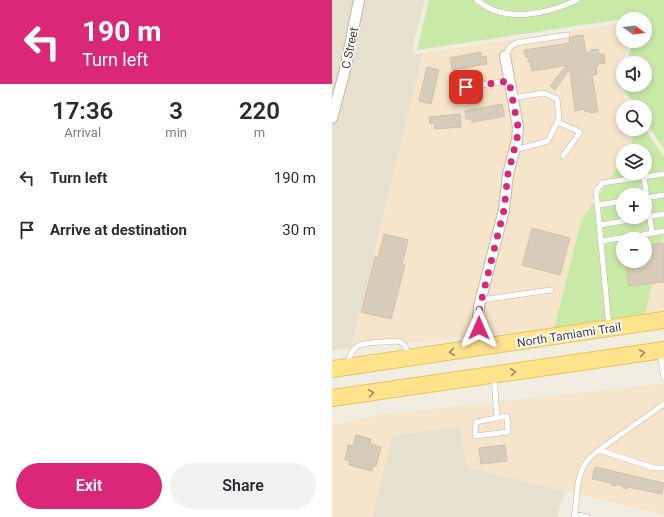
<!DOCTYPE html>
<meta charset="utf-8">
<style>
:root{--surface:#fff;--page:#f2f2f3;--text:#2b2b33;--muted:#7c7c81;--accent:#db2777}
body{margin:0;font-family:Roboto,sans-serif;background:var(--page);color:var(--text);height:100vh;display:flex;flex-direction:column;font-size:15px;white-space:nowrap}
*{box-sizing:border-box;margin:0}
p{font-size:13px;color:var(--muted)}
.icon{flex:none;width:22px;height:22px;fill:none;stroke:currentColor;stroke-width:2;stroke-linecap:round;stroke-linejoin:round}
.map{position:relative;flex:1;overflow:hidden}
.drawer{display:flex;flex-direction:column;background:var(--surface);width:332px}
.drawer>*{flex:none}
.top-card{background:#db2777;color:#fff;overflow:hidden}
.needle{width:26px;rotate:104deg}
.buttons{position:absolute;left:284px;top:12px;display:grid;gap:8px}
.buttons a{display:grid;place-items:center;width:36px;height:36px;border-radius:50%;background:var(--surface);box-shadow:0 2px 6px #0003;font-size:20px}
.pin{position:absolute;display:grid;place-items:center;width:34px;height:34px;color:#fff;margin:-17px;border-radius:8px;box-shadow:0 2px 6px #0006}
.me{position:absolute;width:44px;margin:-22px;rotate:0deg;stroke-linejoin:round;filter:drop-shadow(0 0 3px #0008)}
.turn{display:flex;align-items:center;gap:14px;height:84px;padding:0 16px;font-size:18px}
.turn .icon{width:52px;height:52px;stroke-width:2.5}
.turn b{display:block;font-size:28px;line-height:34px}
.eta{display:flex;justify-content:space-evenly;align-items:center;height:68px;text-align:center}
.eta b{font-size:24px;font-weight:600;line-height:28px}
.action{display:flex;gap:8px;margin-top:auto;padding:8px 16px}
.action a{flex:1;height:46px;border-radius:24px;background:var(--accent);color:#fff;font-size:16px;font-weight:600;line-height:46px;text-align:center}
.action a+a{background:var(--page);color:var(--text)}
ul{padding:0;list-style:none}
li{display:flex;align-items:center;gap:12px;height:52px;padding:0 16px}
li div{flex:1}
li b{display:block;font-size:15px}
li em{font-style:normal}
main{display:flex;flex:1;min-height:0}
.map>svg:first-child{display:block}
.residential{fill:#e6e0cf}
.commercial{fill:#f6e5ca}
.green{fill:#c9e9a7;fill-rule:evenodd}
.building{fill:#d7ccb9;stroke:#cec1a9}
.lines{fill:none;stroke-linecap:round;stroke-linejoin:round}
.service-casing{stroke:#c0b8a7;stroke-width:6}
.minor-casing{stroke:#c0b8a7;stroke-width:12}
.primary-casing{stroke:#e8c359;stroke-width:18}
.service{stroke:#fff;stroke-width:5}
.minor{stroke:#fff;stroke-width:10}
.primary{stroke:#ffe38d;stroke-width:16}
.oneway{stroke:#98885b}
.route{stroke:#db2777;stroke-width:7;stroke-dasharray:0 12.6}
.labels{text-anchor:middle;stroke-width:3.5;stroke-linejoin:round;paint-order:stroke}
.street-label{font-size:12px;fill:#433d32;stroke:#fff}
</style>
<main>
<section class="drawer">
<div class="top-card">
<div class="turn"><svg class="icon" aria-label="left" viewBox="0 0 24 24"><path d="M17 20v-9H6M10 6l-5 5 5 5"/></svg><div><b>190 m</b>Turn left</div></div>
</div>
<div class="eta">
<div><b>17:36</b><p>Arrival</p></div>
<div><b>3</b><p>min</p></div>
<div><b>220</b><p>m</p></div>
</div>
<ul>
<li><svg class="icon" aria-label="left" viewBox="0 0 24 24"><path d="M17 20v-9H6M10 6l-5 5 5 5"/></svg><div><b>Turn left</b></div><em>190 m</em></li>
<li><svg class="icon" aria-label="arrive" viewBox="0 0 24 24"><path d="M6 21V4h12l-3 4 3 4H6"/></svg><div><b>Arrive at destination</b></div><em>30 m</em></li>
</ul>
<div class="action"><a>Exit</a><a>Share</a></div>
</section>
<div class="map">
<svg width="332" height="517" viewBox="0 0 332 517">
<rect width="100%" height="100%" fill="#f2ede1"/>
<path class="residential" d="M0,0H93L80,49L83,54L91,53L19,348L0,350Z
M128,426L135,467L233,491L225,517H40L60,436Z"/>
<path class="commercial" d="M291,23V41H295L287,89L299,107H291V129H303L299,147L296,151H291V159L249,221L222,329L19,348L91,53Z
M332,234V312L313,314Z
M332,383V515L135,467L128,426L60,436L40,517H0V425L54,414Z"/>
<path class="green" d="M97,0H332V149L313,121V107H303L291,88V85H313V63H295L300,41H313V19H304V17L85,50Z
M303,129H313L332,157V234L313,314L222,329L249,221L291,159V173H313V151H296L299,147ZM291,195H313V217H291ZM291,239H313V261H291Z"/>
<path class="building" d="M251,35L254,53L259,52V50L266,49L267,54H272L273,63L266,64V66H264L265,74L260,75L266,112L258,113L257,111L253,112V109L243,111L238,71H236L223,90L218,86L233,67L237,66V65L200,71L198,61L196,62V57L194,58L192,50L238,43L237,37Z
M149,52V57L154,56L155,64L120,70L118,58Z
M95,67L107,70L99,104L87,101Z
M170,104L173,116L141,122L138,119H134L133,111Z
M128,114L129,127L103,129L102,123L98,124L97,117Z
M200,228L238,238L228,275L190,265Z
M52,234L76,240L70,264L73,265L59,319L29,312L43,257L46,258Z
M332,243V282L297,286L294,261H313V245Z
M24,435L39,439L38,444L49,447L44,466H41L40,471L17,465L18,461L13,460L16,445L21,446Z
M173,445L175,461L149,464L147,448Z
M263,467L332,483L330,494L296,487L295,489L291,488V486L284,484V486L279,485L280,483L260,479Z"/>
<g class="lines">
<defs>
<path id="service" d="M145,0C173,24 215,14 245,0
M173,56L178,47L184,43L235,35
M120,89L177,81
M180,98L212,93L225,99L227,118L216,141L183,150
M225,122L248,132L231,156
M312,177L320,233
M313,198L332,195
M267,205L291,201
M268,225L332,214
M310,235L332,231
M270,241L300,236
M149,300L219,290
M277,326L264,191L270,183L332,174
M328,353L332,378
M16,363C17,357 21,347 28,345C36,342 57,342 66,341C74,344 75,349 75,356
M162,376L165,418L144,422L143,436L176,432L175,416L165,418
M267,450L332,404
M242,514L255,517
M242,517C246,499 243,476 255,461C258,457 263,453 267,450L322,468H332"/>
<path id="minor" d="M0,118L13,70L27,0
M149,348L146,317L147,306L172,210L176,174L185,140L186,127L173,56"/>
<path id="primary" d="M0,369L332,320
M0,398L332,350"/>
</defs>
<use href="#service" class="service-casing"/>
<use href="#minor" class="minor-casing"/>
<use href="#primary" class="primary-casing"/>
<use href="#service" class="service"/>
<use href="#minor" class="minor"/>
<use href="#primary" class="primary"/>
</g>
<defs><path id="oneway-chevron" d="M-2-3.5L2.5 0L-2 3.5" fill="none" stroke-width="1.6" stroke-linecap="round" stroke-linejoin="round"/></defs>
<g class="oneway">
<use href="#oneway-chevron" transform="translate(120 352) rotate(172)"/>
<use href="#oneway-chevron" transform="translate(310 353) rotate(-8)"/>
<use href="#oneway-chevron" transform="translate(181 372) rotate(-8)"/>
<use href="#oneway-chevron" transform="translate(39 393) rotate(-8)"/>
</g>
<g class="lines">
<path class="route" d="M134,87L177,81L186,127V134L176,174L172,210L148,306L146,318L147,328"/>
</g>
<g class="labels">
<g class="street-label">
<text transform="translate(18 48) rotate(-78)" y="4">C Street</text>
<text transform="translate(237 335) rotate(-9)" y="4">North Tamiami Trail</text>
</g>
</g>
</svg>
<div class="buttons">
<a><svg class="needle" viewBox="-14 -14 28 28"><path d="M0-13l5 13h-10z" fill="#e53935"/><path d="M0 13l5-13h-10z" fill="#7c7c81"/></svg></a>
<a><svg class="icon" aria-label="sound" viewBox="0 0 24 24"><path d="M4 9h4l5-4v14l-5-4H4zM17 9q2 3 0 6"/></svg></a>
<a><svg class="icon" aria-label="search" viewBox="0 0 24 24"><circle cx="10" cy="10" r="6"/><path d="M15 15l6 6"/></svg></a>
<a><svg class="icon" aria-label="layers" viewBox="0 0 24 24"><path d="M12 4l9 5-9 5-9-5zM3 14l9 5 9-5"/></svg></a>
<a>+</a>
<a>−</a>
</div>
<div class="pin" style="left:134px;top:87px;background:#d93025"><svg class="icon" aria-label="arrive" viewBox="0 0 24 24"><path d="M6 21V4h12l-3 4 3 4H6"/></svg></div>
<svg class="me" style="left:147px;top:328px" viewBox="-20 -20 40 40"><path d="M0-17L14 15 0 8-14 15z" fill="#db2777" stroke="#fff" stroke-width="4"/></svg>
</div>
</main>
